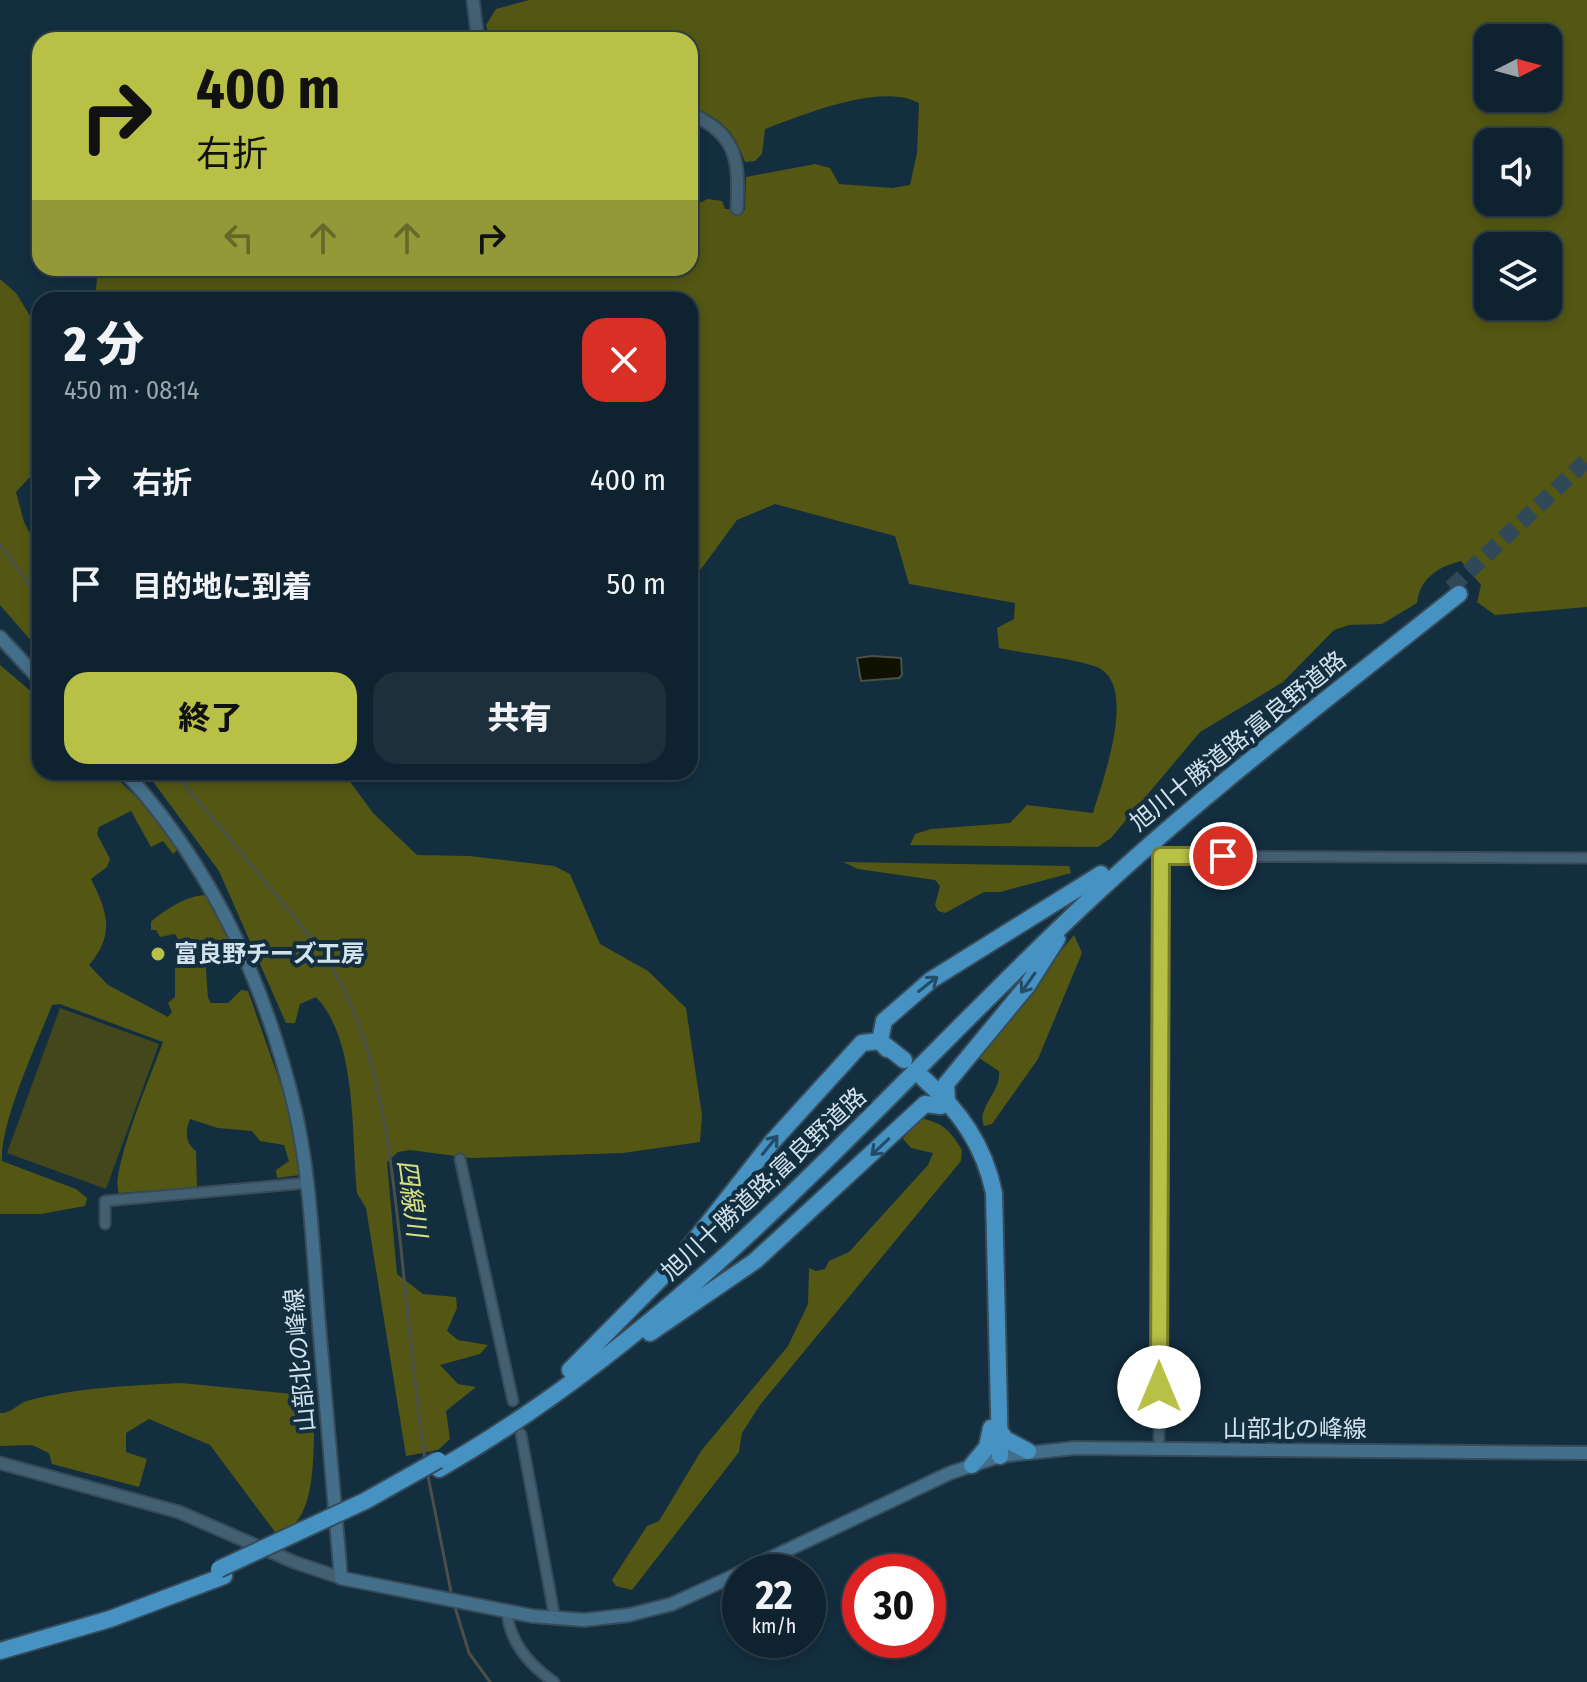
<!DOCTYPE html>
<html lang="ja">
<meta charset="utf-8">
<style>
:root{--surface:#0e222f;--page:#1c2f3b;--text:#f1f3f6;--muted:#9ba4aa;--line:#2e3f4b;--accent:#b9c046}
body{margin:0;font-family:"Fira Sans Condensed","Noto Sans JP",sans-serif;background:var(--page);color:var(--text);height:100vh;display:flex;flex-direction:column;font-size:30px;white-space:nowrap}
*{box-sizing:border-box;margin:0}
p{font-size:26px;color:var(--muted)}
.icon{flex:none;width:44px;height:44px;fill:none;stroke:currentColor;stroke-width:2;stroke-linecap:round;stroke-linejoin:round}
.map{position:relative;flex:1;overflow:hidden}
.details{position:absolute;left:32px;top:292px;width:666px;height:488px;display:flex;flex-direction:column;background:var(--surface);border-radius:24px;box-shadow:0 4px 12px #0003,0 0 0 2px var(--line)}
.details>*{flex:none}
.hud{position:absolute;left:32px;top:32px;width:666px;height:244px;border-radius:24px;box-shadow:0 4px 12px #0003,0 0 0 2px var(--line);background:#b9c046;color:#111;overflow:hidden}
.needle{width:52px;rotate:84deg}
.controls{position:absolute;left:1474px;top:24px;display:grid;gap:16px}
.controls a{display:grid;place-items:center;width:88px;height:88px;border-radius:16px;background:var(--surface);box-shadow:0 4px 12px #0003,0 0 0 2px var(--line);font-size:40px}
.speed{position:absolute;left:722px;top:1554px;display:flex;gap:16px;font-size:40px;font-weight:700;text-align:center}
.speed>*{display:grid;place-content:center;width:104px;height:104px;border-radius:50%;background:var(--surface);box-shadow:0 4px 12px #0003,0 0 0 2px var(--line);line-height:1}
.speed small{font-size:20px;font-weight:400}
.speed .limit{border:12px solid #d22;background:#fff;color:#111}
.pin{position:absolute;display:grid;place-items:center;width:68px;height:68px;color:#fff;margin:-34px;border:4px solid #fff;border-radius:50%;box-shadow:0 2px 8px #0007}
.me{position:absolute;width:88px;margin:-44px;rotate:0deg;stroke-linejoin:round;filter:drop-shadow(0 0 6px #0008)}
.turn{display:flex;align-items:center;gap:28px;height:168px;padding:0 32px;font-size:36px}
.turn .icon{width:104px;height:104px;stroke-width:2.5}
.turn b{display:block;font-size:56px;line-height:68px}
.lanes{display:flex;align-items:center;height:76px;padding:0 32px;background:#0003;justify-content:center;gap:40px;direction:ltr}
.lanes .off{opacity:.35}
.round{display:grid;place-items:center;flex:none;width:84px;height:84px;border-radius:24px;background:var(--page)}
.summary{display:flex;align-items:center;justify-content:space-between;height:136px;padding:0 32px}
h1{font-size:48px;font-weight:800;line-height:60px}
.primary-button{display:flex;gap:16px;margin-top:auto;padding:16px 32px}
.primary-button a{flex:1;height:92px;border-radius:24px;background:var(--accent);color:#111;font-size:32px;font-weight:800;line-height:92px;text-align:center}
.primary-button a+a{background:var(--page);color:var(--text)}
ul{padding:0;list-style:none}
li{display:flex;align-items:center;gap:24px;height:104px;padding:0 32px}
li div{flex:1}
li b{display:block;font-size:30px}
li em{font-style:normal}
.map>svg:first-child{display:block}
.green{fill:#43471b}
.forest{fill:#535713;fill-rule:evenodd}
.water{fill:#101201;stroke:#4a5048;stroke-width:2}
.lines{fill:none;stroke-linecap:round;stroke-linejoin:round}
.stream{stroke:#4a5048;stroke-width:3}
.motorway-tunnel{stroke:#304959;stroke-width:16;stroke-dasharray:16 8;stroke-linecap:butt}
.minor-casing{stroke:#374b59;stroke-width:13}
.tertiary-casing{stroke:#374b59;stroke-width:15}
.secondary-casing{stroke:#374b59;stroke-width:16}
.motorway-casing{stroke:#374b59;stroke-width:20}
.minor{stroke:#435f72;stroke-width:9}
.tertiary{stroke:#435f72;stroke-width:11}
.secondary{stroke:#446f8a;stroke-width:12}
.motorway{stroke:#4693c3;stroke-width:16}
.motorway-bridge-casing{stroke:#374b59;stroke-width:20;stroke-linecap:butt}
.motorway-bridge{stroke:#4693c3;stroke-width:16}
.oneway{stroke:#224c67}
.route-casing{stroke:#787d2e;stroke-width:20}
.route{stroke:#b9c046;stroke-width:14}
.poi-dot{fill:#b9c046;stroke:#132e3f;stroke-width:3}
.labels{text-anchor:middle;stroke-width:8;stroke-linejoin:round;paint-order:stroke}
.street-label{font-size:24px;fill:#d2e2ed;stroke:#132e3f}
.poi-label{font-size:24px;font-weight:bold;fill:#d2e2ed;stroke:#132e3f;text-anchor:start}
.water-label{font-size:26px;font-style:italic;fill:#d8e083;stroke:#132e3f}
</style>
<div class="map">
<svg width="1587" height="1682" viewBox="0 0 1587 1682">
<rect width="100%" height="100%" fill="#132e3f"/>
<path class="green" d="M60,1008L159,1044L106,1189L7,1153Z"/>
<path class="forest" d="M529,0H1587V607L1495,615L1477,602L1481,585L1461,561C1438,567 1420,578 1417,603L1382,624L1349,625L1334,630L1283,682L1200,732L1111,838L1098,847L910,845L915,834L931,829L1010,823L1027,805L1093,813C1102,782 1139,685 1097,667C1073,658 1026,654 999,648L997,628L1014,619L1015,603L909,584L895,536L775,504L737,520L690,584V300H95L98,268H690V207L708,199L722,201L725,209L745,210L746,177L815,164L830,168L839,184L892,188L910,185L917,153L919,103C882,82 802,115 765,129L762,154L755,161L745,162C733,127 721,121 690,104V40H490L486,25L496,9ZM1488,38H1548V98H1488ZM1488,142H1548V202H1488ZM1488,246H1548V306H1488Z
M0,279L16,293L40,332V475L29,478L16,492L24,522L40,553V651L0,605Z
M0,665L40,699V772H110L152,812L178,849L173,854L163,841L151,847L131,811L99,827L97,834L110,859L107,867L91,879C108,913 115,934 89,965L108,985L168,1017L172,1012L168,1003L175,997V965L182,946L175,934L160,937L156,930H151V922C163,910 194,891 210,896L238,959L222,966L216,952L210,951L205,956L208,998L211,1003H228L241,990L248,991L290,1111L300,1175L277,1178L276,1170L289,1161L284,1145L260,1141L252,1131L218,1128L190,1119C185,1131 185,1143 196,1151L197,1187L119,1193C109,1173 154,1068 163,1042L60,1004L52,1005C37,1044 0,1122 2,1161L76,1189L87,1198L85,1206L41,1214H0Z
M146,772H343L373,813L417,855L469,856L554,866L570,874L600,944L648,971L686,1008L702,1115L700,1142L623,1153L471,1158L410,1150L398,1152L387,1162L397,1274L423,1294L456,1297L457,1308L447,1331L458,1340L488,1345L480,1354L440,1365L458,1384L476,1387L446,1411L450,1439L438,1450L406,1456L366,1208L357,1193C351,1136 358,1041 316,997L300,1004L295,1023H286L219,871Z
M843,862L1069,866L1071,873L1000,892H984L945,913L938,911L935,905L940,886L935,880L858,869Z
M1074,935L1082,953L1038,1059L992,1124L984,1126C976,1108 1002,1091 999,1071L979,1058L982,1051Z
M919,1118C942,1122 950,1130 962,1150L961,1161L760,1405L742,1433L739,1452L632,1590L616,1586L612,1580L647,1526L659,1521L701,1451L788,1346L808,1304L809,1268L816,1271L825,1269L829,1261L849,1252L928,1165L933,1153L911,1148L903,1139Z
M181,1383L314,1396C313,1427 319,1504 293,1525C289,1528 280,1530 275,1532L210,1445L149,1419L126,1433V1452L147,1459L139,1487L52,1464L49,1453L32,1445L0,1446V1413C11,1414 17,1404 27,1401C77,1387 130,1386 181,1383Z"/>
<path class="water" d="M872,656L901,658L902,675L899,678L861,681L857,658Z"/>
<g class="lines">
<path class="stream" d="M0,544L40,600
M174,772L319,947C379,1033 389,1145 401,1248C408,1319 415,1389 425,1460
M427,1471L452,1597
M454,1604L469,1653L490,1682"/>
<path class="motorway-tunnel" d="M1451,588L1587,460"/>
<defs>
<path id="minor" d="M460,1159L513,1401
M105,1224V1201L306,1183
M521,1434L555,1619
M1159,1449L1161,856L1587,858
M507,1612C510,1643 529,1665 554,1682"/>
<path id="tertiary" d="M473,0L478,40
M690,113C738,136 739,159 737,209
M0,1463L179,1512L294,1562L341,1578"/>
<path id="secondary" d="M0,637L40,680
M125,772C213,868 267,988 296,1114C311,1182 313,1255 319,1325C326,1409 333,1493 341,1578L532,1616L584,1620L629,1615L672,1604L740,1573
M741,1572L950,1473L1000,1456L1075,1448L1587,1453"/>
<path id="motorway" d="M887,1049L880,1041L884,1021L931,980L1101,874
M923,1078C960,1111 984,1145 994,1193L1000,1456
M947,1100L946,1084L1027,986L1057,939
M650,1333L755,1261L925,1104L941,1106
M570,1370L680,1259L772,1142L862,1043L880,1041L904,1060
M998,1428L1005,1439L1028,1451
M972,1465L987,1447L991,1428
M439,1469C687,1327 866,1113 1069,919C1191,802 1326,700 1459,594
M0,1651L110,1619L224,1576"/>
</defs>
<use href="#minor" class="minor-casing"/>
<use href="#tertiary" class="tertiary-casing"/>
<use href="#secondary" class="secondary-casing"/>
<use href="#motorway" class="motorway-casing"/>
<use href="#minor" class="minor"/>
<use href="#tertiary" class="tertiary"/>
<use href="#secondary" class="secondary"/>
<use href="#motorway" class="motorway"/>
<defs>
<path id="motorway-bridge" d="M219,1569L365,1501L438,1460"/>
</defs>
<use href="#motorway-bridge" class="motorway-bridge-casing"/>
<use href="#motorway-bridge" class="motorway-bridge"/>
</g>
<defs><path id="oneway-shaft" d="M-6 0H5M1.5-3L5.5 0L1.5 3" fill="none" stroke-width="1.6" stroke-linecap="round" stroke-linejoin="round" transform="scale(2)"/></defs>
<g class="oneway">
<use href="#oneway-shaft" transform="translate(1028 983) rotate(125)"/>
<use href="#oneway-shaft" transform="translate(928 984) rotate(-38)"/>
<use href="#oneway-shaft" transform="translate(770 1145) rotate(-51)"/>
<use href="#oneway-shaft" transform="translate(880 1147) rotate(137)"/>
</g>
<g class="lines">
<defs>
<path id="route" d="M1159,1387L1161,856H1223"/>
</defs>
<use href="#route" class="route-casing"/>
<use href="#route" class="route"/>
</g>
<circle class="poi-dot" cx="158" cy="954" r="8"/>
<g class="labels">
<g class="street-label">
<text transform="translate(1238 741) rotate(-39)" y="8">旭川十勝道路;富良野道路</text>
<text transform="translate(764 1184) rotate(-43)" y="8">旭川十勝道路;富良野道路</text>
<text transform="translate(300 1360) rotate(-95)" y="8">山部北の峰線</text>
<text x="1295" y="1437">山部北の峰線</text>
</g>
<g class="poi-label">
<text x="174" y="962">富良野チーズ工房</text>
</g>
<g class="water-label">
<text transform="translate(412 1198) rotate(82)" y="9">四線川</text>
</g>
</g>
</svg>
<div class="controls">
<a><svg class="needle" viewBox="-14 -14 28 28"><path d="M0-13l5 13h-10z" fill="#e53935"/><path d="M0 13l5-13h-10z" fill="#9ba4aa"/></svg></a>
<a><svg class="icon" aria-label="sound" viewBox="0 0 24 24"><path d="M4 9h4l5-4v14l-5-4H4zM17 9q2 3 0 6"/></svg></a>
<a><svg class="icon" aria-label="layers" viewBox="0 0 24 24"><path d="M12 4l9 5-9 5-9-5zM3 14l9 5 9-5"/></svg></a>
</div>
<div class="speed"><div>22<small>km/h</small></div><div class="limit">30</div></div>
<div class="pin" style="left:1223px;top:856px;background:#d93025"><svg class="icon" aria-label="arrive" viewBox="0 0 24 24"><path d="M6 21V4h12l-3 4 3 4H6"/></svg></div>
<svg class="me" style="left:1159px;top:1387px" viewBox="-20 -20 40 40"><circle r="19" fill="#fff"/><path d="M0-13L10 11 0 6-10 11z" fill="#b9c046"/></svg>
<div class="hud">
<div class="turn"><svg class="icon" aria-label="right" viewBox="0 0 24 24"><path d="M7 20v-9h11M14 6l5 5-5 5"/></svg><div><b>400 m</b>右折</div></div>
<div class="lanes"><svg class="icon off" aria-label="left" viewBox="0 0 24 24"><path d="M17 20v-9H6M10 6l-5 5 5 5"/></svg><svg class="icon off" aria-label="ahead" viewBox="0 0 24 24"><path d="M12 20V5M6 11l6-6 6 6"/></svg><svg class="icon off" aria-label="ahead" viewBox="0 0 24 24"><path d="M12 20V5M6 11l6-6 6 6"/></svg><svg class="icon" aria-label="right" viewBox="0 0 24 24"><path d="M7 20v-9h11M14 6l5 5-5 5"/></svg></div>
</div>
<section class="details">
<div class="summary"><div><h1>2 分</h1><p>450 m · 08:14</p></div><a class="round" style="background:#d93025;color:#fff"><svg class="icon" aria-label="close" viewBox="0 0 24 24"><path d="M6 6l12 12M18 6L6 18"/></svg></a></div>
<ul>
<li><svg class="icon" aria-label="right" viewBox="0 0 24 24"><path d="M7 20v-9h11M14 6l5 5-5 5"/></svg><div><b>右折</b></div><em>400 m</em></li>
<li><svg class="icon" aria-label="arrive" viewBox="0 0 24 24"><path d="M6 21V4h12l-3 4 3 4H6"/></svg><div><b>目的地に到着</b></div><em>50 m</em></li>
</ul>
<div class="primary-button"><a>終了</a><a>共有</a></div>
</section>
</div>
